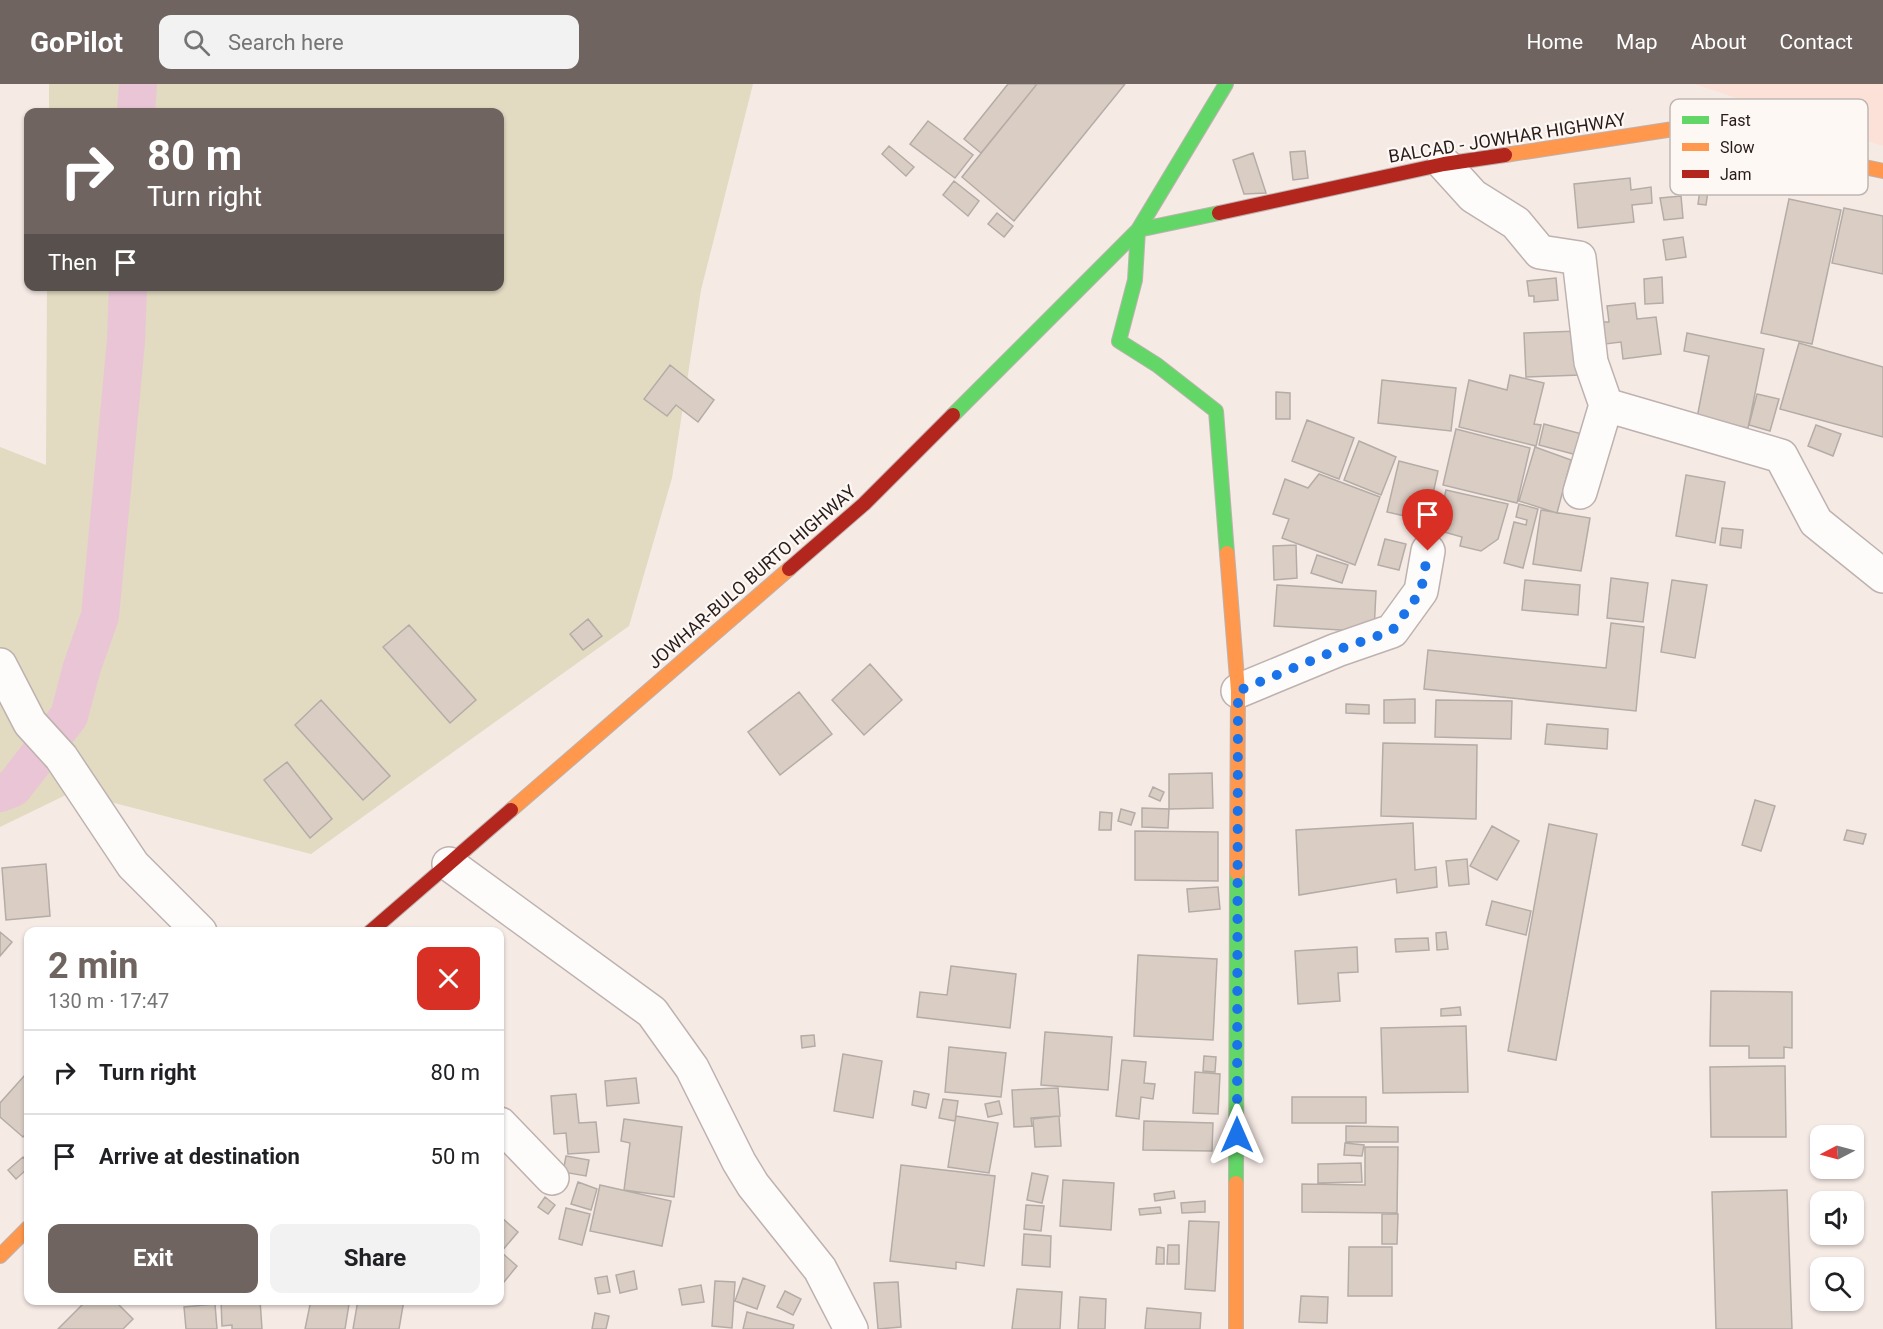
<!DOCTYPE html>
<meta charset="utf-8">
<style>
:root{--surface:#fff;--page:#f2f2f2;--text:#202124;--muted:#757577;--line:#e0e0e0;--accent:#6f6460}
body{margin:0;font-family:Roboto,sans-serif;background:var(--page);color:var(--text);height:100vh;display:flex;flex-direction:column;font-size:22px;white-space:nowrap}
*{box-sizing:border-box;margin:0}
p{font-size:20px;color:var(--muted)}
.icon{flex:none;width:33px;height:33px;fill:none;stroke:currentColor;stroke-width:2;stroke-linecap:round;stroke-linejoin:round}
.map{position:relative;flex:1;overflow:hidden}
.sheet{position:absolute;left:24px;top:843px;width:480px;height:378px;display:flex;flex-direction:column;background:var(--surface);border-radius:12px;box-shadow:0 2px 4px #0004}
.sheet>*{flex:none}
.hud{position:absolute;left:24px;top:24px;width:480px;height:183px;border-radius:12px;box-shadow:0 2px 4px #0004;background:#6f6460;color:#fff;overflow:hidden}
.needle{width:39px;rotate:264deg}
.tools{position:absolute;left:1810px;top:1041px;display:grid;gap:12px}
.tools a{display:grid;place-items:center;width:54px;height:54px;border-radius:12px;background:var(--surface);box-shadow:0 2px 4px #0004;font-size:30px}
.pin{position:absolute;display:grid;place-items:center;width:51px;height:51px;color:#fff;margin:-62px -26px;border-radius:50% 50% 50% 0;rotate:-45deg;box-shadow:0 0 6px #0007}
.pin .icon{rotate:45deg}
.me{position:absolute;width:66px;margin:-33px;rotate:0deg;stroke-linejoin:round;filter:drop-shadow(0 0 4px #0008)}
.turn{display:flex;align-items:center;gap:21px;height:126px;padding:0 24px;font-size:27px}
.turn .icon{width:78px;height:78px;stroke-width:2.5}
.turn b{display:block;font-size:42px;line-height:51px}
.then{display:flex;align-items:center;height:57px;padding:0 24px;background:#0003;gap:12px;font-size:22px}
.round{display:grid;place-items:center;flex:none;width:63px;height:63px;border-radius:12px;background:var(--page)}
.overview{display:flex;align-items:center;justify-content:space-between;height:102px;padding:0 24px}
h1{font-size:36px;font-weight:700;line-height:45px;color:var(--accent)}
.action{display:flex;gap:12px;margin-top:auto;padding:12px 24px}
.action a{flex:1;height:69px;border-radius:12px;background:var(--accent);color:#fff;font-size:24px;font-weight:700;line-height:69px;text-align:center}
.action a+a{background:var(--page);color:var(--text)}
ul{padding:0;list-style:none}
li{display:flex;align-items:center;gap:18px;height:84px;padding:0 24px;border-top:2px solid var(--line)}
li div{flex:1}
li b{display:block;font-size:22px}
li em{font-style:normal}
header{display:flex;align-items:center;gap:36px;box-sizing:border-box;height:84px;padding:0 30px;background:var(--accent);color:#fff}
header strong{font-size:28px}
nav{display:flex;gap:33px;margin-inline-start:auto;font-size:21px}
.search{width:420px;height:54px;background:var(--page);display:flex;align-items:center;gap:15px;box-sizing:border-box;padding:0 21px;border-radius:12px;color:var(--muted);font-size:22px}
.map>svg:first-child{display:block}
.built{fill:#fbe1d7}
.green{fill:#e2dac1}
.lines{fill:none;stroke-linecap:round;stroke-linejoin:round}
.canal{stroke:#e9c5d6;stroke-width:38}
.building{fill:#dacec4;stroke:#b5aca7;stroke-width:1.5}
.street-casing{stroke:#bdb2af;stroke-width:36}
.fast-casing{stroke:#bdb2af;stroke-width:16}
.slow-casing{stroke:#bdb2af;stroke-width:16}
.jam-casing{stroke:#bdb2af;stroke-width:16}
.street{stroke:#fefcfb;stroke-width:33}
.fast{stroke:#63d668;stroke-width:14}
.slow{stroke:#ff974d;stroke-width:14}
.jam{stroke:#b3261e;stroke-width:14}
.route{stroke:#1a73e8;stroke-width:10;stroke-dasharray:0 18}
.labels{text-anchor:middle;stroke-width:4.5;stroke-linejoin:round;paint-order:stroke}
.street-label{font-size:18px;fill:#271c19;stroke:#fef8f5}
.key{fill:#fef8f5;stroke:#beb6b3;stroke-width:1.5}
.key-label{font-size:16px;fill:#271c19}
</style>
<header>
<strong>GoPilot</strong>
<div class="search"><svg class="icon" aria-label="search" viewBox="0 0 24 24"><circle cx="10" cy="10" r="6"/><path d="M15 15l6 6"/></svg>Search here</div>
<nav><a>Home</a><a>Map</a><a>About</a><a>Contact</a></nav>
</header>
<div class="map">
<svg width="1883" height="1245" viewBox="0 0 1883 1245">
<rect width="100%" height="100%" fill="#f6eae5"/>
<path class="built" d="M1694,0H1883V62Z"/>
<path class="green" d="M49,0H753L701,206L672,394L629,542L311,770L72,708L0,743V363L46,381L47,203L500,202V28H49Z"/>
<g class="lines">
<path class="canal" d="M136,28L138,0
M0,709L13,704L69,632L82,583L100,532L126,257L128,202"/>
</g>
<path class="building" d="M1008,0H1037L981,69L964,55Z
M1037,0H1125L1014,137L962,93Z
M928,37L973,71L955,94L910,60Z
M889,62L914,83L906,92L882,70Z
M1305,67L1308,94L1293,96L1290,68Z
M1253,69L1266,109L1244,110L1233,76Z
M1630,94L1631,106L1651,103L1652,119L1632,121L1634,138L1578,144L1574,100Z
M954,97L979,117L968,132L943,111Z
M1701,99L1709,100L1706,121L1698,120Z
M1681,112L1683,134L1664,136L1660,114Z
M1789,115L1841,126L1812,260L1761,249Z
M1844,124L1883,132V190L1832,179Z
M997,129L1013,142L1004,153L988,140Z
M1683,153L1686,173L1666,176L1663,156Z
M1662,193L1663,219L1645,220L1644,195Z
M1556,194L1558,216L1534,218V212H1529L1527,197Z
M1635,219L1637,235L1656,233L1661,270L1623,275L1621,258L1605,260L1603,238H1609L1607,222Z
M1579,247L1580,291L1526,293L1524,249Z
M1687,249L1764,265L1748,344L1697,334L1709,272L1684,267Z
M1799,259L1883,283V353L1780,325Z
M670,281L714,316L698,338L676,321L667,332L644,315Z
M1510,291L1544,299L1534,340L1541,341L1536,362L1459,343L1469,296L1507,306Z
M1382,296L1456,304L1451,347L1378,339Z
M1276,308L1290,309V335H1276Z
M1757,310L1779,315L1770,347L1749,341Z
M1307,336L1354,354L1339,395L1292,377Z
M1544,340L1582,350L1577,371L1539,361Z
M1816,341L1841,350L1833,372L1808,362Z
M1456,345L1530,364L1517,419L1443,401Z
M1359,357L1396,373L1381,411L1344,396Z
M1535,363L1571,376L1557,429L1519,417Z
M1399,377L1438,387L1427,437L1387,428Z
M1319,390L1380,413L1355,481L1282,454L1289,435L1273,430L1285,395L1308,404Z
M1686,391L1725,398L1715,459L1676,452Z
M1446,406L1508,420L1498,455L1481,467L1460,462L1462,453L1437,446Z
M1519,420L1538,425L1523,484L1504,479L1514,438L1526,441L1527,436L1516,433Z
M1541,426L1590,434L1581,487L1533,480Z
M1722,444L1743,446L1741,464L1720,461Z
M1385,455L1406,460L1399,486L1378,481Z
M1296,461L1297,494L1274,496L1273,462Z
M1317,471L1348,481L1342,499L1311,489Z
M1611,494L1648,499L1643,538L1607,534Z
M1525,496L1580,501L1578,531L1522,526Z
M1672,496L1707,501L1695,574L1661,568Z
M1277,501L1376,507L1374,548L1274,542Z
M588,535L602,552L583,566L570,550Z
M1611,539L1644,543L1636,627L1424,605L1428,566L1606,584Z
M409,541L476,616L450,639L383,563Z
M870,580L902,616L864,651L832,616Z
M799,608L832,650L780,691L748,648Z
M1415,615V639H1384V616Z
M321,616L390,692L363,716L295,641Z
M1436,616L1512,617L1511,655L1435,653Z
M1346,620L1369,621V630L1346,629Z
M1547,640L1608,645L1607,665L1545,660Z
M1383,659L1477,661L1476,735L1381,732Z
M287,678L332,735L310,754L264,696Z
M1212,689L1213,724L1169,725V690Z
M1153,703L1164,708L1160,717L1149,712Z
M1755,716L1775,722L1761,767L1742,761Z
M1142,724L1169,725L1168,744L1142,743Z
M1121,725L1135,729L1131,741L1118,737Z
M1100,728L1112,729L1111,746H1099Z
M1413,739L1415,786L1436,783L1437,803L1397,809L1396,795L1299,811L1296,746Z
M1549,740L1597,750L1556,976L1508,967Z
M1492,742L1519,757L1497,796L1470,782Z
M1847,746L1866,750L1863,760L1844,756Z
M1135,747L1218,748V797L1135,796Z
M1467,775L1469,800L1449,802L1446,777Z
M46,780L50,832L6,836L2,784Z
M1218,803L1220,825L1189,828L1187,805Z
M1492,817L1531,827L1526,851L1486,841Z
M0,848L12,858L0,872Z
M1446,848L1448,865L1437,866L1436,849Z
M1428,854L1429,866L1396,868L1395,855Z
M1357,863L1358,888L1338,889L1340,917L1298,920L1295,867Z
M1138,871L1217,875L1213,956L1134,952Z
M951,882L1016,890L1010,944L917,933L920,908L947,911Z
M1711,907L1792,908V964L1784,963V974H1749V962H1710Z
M1460,923L1461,931L1441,932V925Z
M1466,942L1468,1008L1383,1009L1381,944Z
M1045,948L1112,953L1108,1006L1041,1001Z
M814,951L815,962L802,964L801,952Z
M949,963L1006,969L1001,1013L945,1008Z
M843,970L882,977L873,1034L834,1027Z
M1204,972L1216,973L1215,988L1203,987Z
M1122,976L1146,978L1144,999L1155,1000L1153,1015L1141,1013L1139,1035L1116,1032Z
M1785,982L1786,1053H1711L1710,983Z
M1195,988L1220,990L1218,1030L1193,1029Z
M25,991L28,994V1047L23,1053L0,1033V1019Z
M636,994L639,1019L607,1022L605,997Z
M1058,1004L1060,1032L1031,1034L1032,1042L1014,1043L1012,1006Z
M914,1007L929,1010L926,1024L912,1021Z
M576,1010L579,1039L596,1038L599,1068L568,1070L566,1049L554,1050L551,1012Z
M1292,1013H1366V1039H1292Z
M943,1015L958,1017L955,1037L939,1034Z
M999,1017L1002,1030L988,1033L985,1020Z
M956,1032L998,1039L989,1089L948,1083Z
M1059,1032L1061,1062L1035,1063L1033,1035Z
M624,1035L682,1043L674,1113L624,1106L630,1059L621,1057Z
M1144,1037L1213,1039L1212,1067L1143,1066Z
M1346,1042L1398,1043V1058H1346Z
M1345,1059L1364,1061L1362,1072L1344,1071Z
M1365,1063H1398L1397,1129L1302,1128V1100L1365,1101Z
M566,1072L589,1076L586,1092L563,1088Z
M23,1073L28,1079V1084L16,1095L8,1086Z
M1361,1079L1362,1098L1318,1099V1080Z
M901,1081L995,1092L984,1182L956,1178V1185L890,1177Z
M1032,1089L1048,1092L1042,1119L1027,1116Z
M1063,1096L1114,1099L1111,1146L1060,1142Z
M578,1098L597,1105L591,1126L571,1120Z
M600,1101L671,1117L662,1162L590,1147Z
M1787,1106L1792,1245H1716L1712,1108Z
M1174,1107L1175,1114L1155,1117L1154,1110Z
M545,1113L555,1121L548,1130L538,1123Z
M1205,1117V1128L1182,1129L1181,1119Z
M1026,1121L1044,1122L1041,1147L1024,1145Z
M1160,1123L1161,1129L1140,1131L1139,1125Z
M566,1124L590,1130L582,1161L559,1155Z
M1382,1130H1398L1397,1160H1382Z
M501,1133L518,1148L501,1168L517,1182L500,1203V1135Z
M1189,1137L1219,1138L1215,1207L1185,1205Z
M1024,1150L1051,1152L1050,1183L1022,1181Z
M1168,1161H1179V1180H1167Z
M1157,1163L1164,1164V1180H1156Z
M1349,1163H1392V1212H1348Z
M634,1187L637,1205L620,1209L616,1191Z
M607,1192L610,1208L598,1210L595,1194Z
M743,1194L765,1202L757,1225L735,1217Z
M715,1197L735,1198L732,1244L712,1242Z
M898,1198L901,1243L878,1245L874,1199Z
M701,1201L704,1218L682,1221L679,1205Z
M1017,1205L1062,1208L1060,1245H1012Z
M785,1207L801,1215L793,1231L777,1223Z
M1301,1212L1328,1213L1327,1239L1299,1238Z
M1080,1213L1106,1215L1105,1245H1078Z
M87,1216H114L133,1235L123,1245H58Z
M221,1216H260L262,1245H232V1241L222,1242Z
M311,1216H330L349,1220L345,1245H305Z
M358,1216H404L399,1245H353Z
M215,1220L217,1245H186L184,1223Z
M1147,1224L1201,1229L1200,1245H1145Z
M747,1228L794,1241L793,1245H743Z
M595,1229L609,1232L606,1245H592Z"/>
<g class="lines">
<defs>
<path id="street" d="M1444,80L1473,112L1516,139L1540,168L1579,174L1591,278L1606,321L1781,372L1816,438L1883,492
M1580,408L1606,321
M0,581L30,639L61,673L133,781L200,848
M1238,607L1337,566L1392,547L1421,507L1428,467
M449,780L652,928L692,984L739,1078L753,1101L820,1185L851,1245
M500,1040L552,1094"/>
<path id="fast" d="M1226,0L1138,146L1135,196L1119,257L1157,281L1216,327L1227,469
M953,331L1138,146L1219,129
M1236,1099L1237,789"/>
<path id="slow" d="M1505,71L1680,44L1883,87
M1227,469L1238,607L1237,789
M511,726L789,485
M0,1172L28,1144
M1236,1245V1099"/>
<path id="jam" d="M1219,129L1444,80L1505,71
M789,485L864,420L953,331
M370,848L511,726"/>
</defs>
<use href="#street" class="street-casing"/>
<use href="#fast" class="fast-casing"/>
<use href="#slow" class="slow-casing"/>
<use href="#jam" class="jam-casing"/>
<use href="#street" class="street"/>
<use href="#fast" class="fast"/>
<use href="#slow" class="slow"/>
<use href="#jam" class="jam"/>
</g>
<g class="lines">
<path class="route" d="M1237,1051L1238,607L1337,566L1392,547L1421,507L1428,467"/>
</g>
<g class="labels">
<g class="street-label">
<text transform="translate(1507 54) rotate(-9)" y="6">BALCAD - JOWHAR HIGHWAY</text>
<text transform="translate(752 493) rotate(-41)" y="6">JOWHAR-BULO BURTO HIGHWAY</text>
</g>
</g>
<rect x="1670" y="15" width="198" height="96" rx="9" class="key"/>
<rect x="1682" y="32" width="27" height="8" fill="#63d668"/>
<rect x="1682" y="59" width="27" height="8" fill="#ff974d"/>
<rect x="1682" y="86" width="27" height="8" fill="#b3261e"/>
<g class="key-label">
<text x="1720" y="42">Fast</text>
<text x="1720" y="69">Slow</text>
<text x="1720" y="96">Jam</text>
</g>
</svg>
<div class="tools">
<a><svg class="needle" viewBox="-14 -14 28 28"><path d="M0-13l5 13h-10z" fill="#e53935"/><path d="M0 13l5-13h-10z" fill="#757577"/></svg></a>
<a><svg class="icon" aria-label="sound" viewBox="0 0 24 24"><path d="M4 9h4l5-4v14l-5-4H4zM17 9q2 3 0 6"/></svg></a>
<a><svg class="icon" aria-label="search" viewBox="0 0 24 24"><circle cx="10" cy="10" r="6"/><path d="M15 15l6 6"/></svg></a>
</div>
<div class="pin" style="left:1428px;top:467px;background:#d93025"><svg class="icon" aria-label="arrive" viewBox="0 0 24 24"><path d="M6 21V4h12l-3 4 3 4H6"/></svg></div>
<svg class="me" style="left:1237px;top:1051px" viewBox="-20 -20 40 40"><path d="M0-17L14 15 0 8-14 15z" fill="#1a73e8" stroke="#fff" stroke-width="4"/></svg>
<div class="hud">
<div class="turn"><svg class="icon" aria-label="right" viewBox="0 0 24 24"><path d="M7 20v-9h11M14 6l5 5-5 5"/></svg><div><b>80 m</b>Turn right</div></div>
<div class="then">Then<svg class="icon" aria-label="arrive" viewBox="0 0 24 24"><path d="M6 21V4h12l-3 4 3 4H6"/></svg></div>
</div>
<section class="sheet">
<div class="overview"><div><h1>2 min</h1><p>130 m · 17:47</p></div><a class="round" style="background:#d93025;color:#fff"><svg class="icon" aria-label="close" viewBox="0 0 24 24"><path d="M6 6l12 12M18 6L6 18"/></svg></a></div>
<ul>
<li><svg class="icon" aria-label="right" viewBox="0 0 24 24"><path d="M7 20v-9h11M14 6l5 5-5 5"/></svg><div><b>Turn right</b></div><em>80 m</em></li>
<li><svg class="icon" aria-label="arrive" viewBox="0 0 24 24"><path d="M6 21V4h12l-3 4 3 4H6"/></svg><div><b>Arrive at destination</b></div><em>50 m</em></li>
</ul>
<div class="action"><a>Exit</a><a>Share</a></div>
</section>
</div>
